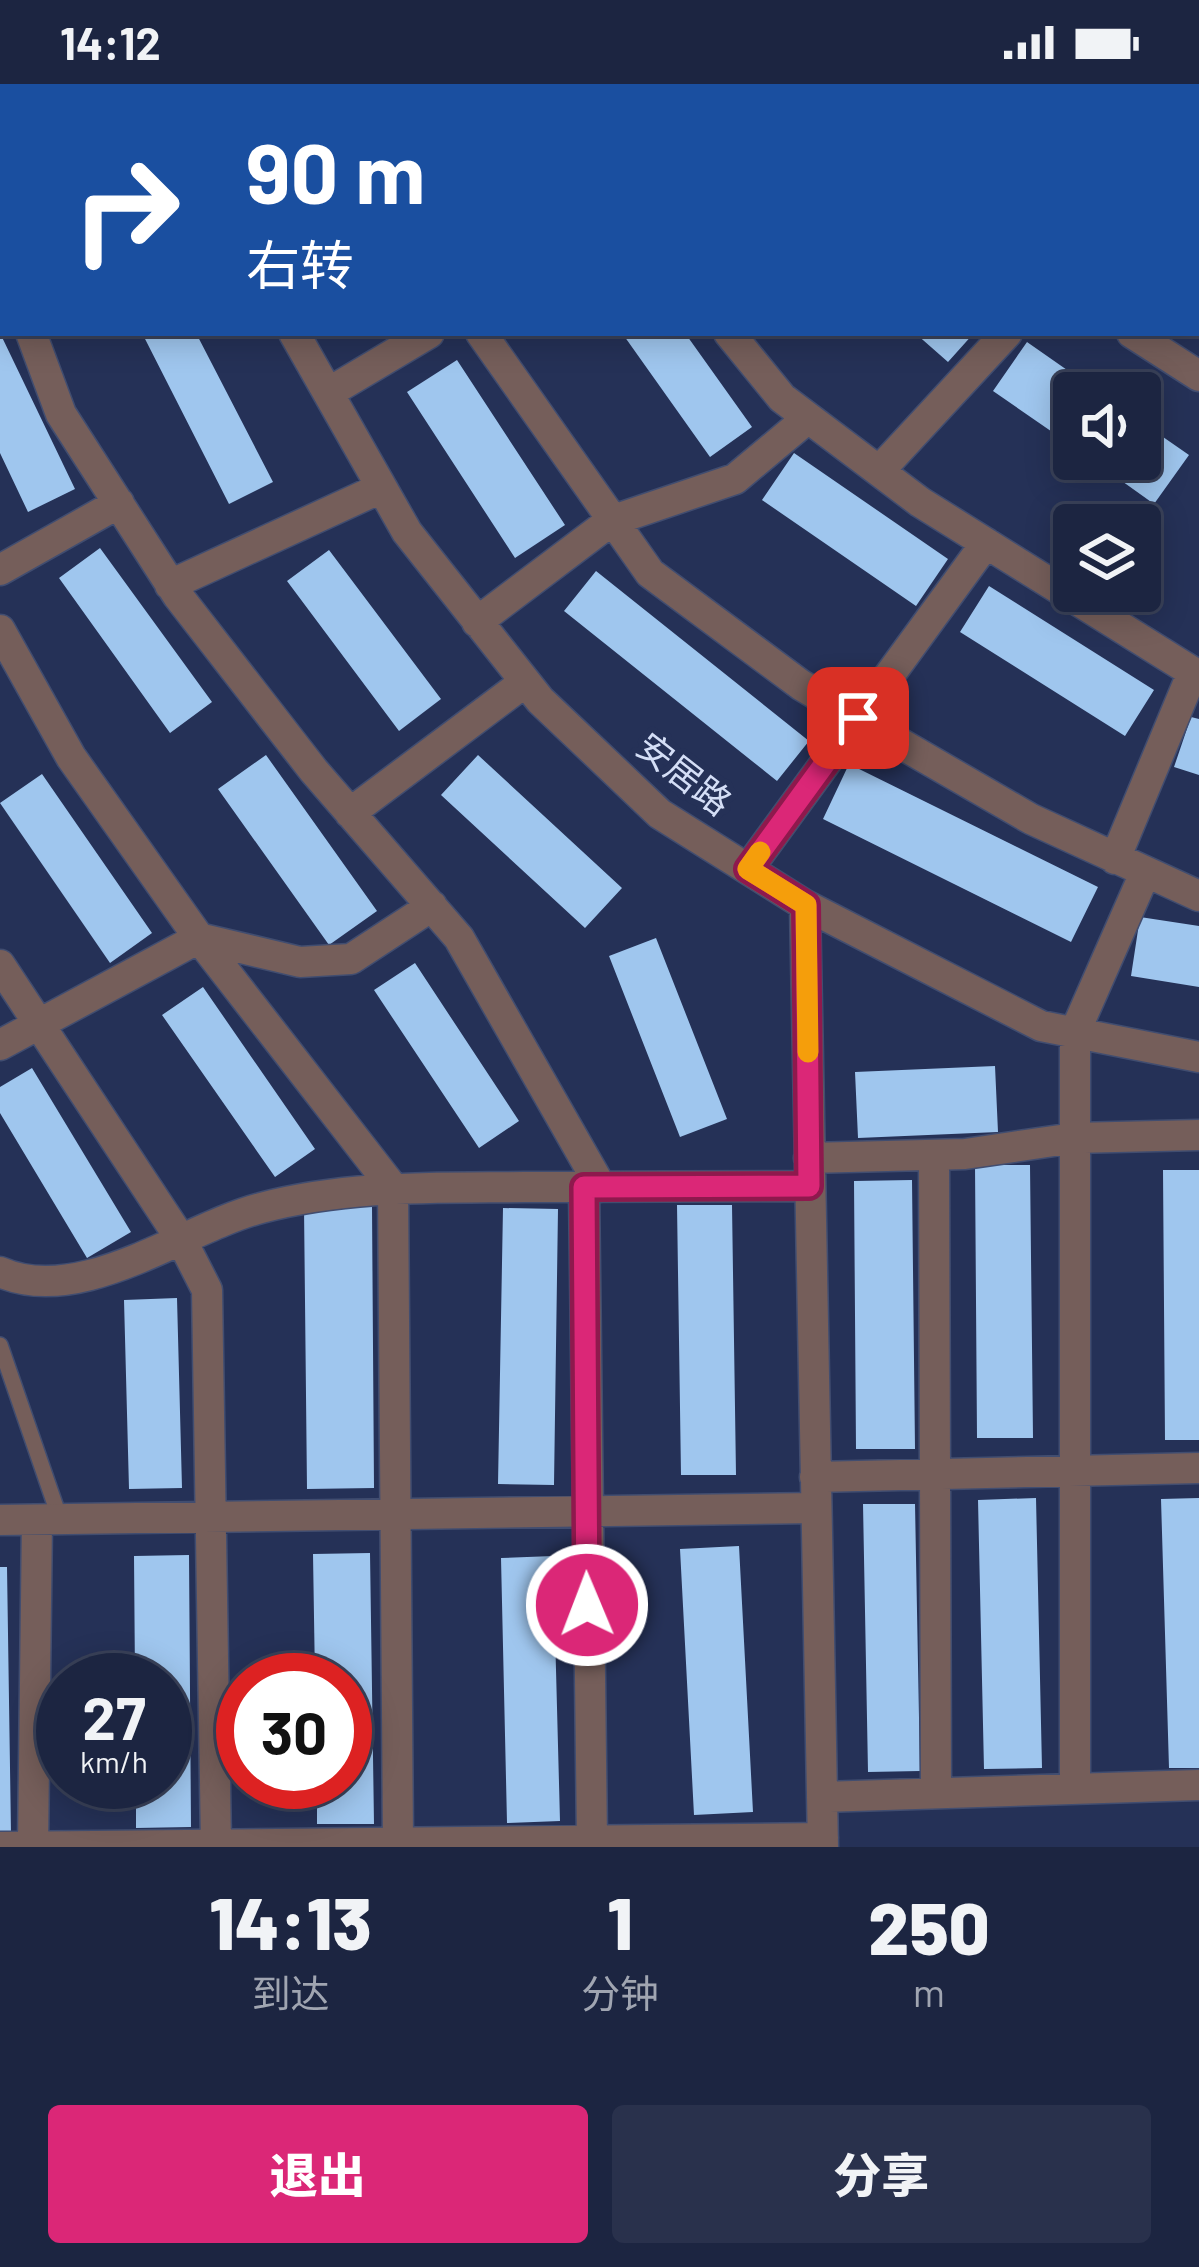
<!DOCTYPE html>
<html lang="zh">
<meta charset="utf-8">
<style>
:root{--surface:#1c2541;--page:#29314c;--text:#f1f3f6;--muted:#a0a5b1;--line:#3a425a;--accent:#db2777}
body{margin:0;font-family:Barlow,"Noto Sans SC",sans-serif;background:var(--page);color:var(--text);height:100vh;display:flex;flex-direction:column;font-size:45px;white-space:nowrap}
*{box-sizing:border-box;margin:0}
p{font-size:39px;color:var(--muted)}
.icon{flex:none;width:66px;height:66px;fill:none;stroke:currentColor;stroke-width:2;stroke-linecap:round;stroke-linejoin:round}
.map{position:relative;height:1763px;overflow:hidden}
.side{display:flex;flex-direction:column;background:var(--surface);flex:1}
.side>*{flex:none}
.hud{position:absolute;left:0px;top:0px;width:1200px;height:252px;box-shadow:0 6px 30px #0003,0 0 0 3px var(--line);background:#1a4fa0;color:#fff;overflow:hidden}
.tools{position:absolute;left:1053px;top:288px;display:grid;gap:24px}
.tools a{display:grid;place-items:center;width:108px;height:108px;border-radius:12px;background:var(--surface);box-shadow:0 6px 30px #0003,0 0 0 3px var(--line);font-size:60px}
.speed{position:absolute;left:36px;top:1569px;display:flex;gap:24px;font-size:60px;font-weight:700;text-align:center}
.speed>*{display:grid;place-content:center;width:156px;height:156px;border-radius:50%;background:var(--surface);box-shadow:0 6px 30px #0003,0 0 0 3px var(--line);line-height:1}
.speed small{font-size:30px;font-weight:400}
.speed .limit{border:18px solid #d22;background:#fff;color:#111}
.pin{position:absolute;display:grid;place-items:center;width:102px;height:102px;color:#fff;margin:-51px;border-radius:24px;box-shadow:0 6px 18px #0006}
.me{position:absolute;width:132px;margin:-66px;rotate:359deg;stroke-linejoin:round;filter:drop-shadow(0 0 9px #0008)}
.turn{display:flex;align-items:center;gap:42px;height:252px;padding:0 48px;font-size:54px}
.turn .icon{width:156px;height:156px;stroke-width:2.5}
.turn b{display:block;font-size:84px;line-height:102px}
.eta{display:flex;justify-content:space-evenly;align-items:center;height:204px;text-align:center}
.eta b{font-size:72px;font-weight:800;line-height:84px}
.button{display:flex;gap:24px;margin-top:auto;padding:24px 48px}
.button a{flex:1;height:138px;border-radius:12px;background:var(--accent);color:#fff;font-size:48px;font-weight:800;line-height:138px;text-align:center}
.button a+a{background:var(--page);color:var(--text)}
.status{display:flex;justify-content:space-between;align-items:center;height:84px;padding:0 60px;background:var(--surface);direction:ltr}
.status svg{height:33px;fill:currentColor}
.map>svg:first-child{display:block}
.building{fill:#9fc6ee}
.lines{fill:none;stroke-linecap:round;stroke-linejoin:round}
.lane-casing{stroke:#414d70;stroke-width:18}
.street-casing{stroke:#414d70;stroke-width:33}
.lane{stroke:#755e5a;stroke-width:15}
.street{stroke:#755e5a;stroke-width:30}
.route-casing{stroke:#8e194d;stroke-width:30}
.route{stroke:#db2777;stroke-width:21}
.slow{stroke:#f59e0b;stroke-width:21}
.labels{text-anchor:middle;stroke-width:12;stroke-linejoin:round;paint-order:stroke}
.street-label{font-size:36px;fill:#d4def6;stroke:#253157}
</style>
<div class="status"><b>14:12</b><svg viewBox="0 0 49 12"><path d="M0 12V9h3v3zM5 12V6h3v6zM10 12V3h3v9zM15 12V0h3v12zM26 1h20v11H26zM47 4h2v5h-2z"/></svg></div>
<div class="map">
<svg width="1199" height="1763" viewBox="0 0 1199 1763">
<rect width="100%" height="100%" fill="#253157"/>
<path class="building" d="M0,249L75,405L28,428L0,369Z
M142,249H196L273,398L229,420Z
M622,249H685L752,343L710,373Z
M915,249H974L948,278Z
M1027,258L1100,309H1074V363L993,307Z
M457,276L565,441L515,474L407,308Z
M1140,337L1189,371L1154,420L1091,375H1140Z
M794,369L948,475L916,522L762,416Z
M100,464L212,618L170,649L59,494Z
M329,466L441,615L399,647L287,497Z
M596,487L809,657L777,697L564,527Z
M989,502L1154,606L1125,652L960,548Z
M1191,633L1199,635V691L1174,683Z
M266,671L377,827L329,861L218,705Z
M478,671L622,804L585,844L441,711Z
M849,680L1098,803L1071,858L823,735Z
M42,690L152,849L110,879L0,719Z
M1140,833L1199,842V903L1131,892Z
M656,854L727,1035L680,1053L609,872Z
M415,879L519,1037L479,1064L374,906Z
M203,903L315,1065L275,1093L162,931Z
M995,982L998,1048L858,1054L855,988Z
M32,984L131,1148L87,1174L0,1029V1003Z
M975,1081H1030L1033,1354H977Z
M1163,1086H1199V1356H1165Z
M912,1096L915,1365H856L854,1097Z
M677,1121H732L736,1391H681Z
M372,1122L374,1404L307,1405L304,1123Z
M503,1124L558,1125L554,1401L498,1400Z
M177,1214L182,1404L129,1405L124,1216Z
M1036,1414L1042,1684L984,1685L978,1416Z
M1199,1414V1684H1169L1161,1415Z
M863,1420H915L920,1687L868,1688Z
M739,1462L753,1728L694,1731L680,1465Z
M370,1469L374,1740H317V1698H345V1596H315L313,1470Z
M189,1471L191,1743L136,1744V1698H165V1596H135L134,1472Z
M553,1472L560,1737L507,1739L501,1474Z
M0,1483H7L11,1750H0Z"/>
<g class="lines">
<defs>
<path id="lane" d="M0,1261L60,1435"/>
<path id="street" d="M175,0L177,3
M566,0L567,3
M857,0L860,3
M1069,0L1071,3
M348,3L363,0
M1041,3L1044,0
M1197,73L1199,70
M1197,102L1199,103
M0,165L3,173
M1197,208L1199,205
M31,249L61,330L178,512L314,687L459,854L601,1103
M294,249L407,448L540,616L660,730L805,821L1041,942L1199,973
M481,249L650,489L801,601L858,635L1031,735L1199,812
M729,249L782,314L920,418L1199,592
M1132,249L1199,292
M328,309L429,249
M879,387L1007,249
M0,486L119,419
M170,501L381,404
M477,538L611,437L735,395L808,334
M0,546L71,673L199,854L393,1104L398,1758
M350,729L525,598
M1115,775L1192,590
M748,785L986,459
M805,821L823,1763
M0,881L182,1157L207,1206L216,1760
M0,961L199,854L300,878L351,875L432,822
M934,1071L936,1709
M809,1074L965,1070L1074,1054L1199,1051
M584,1103L592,1756
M0,1188C81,1224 184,1144 261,1124C348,1101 435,1104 525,1103C620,1103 714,1102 809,1102
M815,1393L1199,1384
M0,1436L816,1424
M1075,1705V948L1145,789
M822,1713L1199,1701
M33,1762L37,1436
M0,1763L823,1754"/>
</defs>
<use href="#lane" class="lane-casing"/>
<use href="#street" class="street-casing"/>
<use href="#lane" class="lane"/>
<use href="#street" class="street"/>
</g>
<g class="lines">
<defs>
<path id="route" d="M587,1521L584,1103L809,1102L806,821L748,785L858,634"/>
</defs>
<use href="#route" class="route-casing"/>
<use href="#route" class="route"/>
<path class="slow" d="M760,768L748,785L806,821L808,968"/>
</g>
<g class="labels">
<g class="street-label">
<text transform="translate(684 690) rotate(38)" y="13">安居路</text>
</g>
</g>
</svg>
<div class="tools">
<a><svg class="icon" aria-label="sound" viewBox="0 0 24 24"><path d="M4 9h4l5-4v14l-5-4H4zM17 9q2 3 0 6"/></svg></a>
<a><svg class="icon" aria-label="layers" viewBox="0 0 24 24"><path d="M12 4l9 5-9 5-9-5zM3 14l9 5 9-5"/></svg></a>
</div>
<div class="speed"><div>27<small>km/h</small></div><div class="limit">30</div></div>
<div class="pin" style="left:858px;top:634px;background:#d93025"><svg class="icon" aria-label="arrive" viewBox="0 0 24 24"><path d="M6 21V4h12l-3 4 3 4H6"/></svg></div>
<svg class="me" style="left:587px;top:1521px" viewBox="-20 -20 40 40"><circle r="17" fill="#db2777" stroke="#fff" stroke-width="3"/><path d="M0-11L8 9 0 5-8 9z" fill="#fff"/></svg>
<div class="hud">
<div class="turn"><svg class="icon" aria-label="right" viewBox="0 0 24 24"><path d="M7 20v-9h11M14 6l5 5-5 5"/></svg><div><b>90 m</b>右转</div></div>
</div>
</div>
<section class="side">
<div class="eta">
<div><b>14:13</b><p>到达</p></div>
<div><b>1</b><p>分钟</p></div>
<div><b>250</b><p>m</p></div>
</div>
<div class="button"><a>退出</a><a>分享</a></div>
</section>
